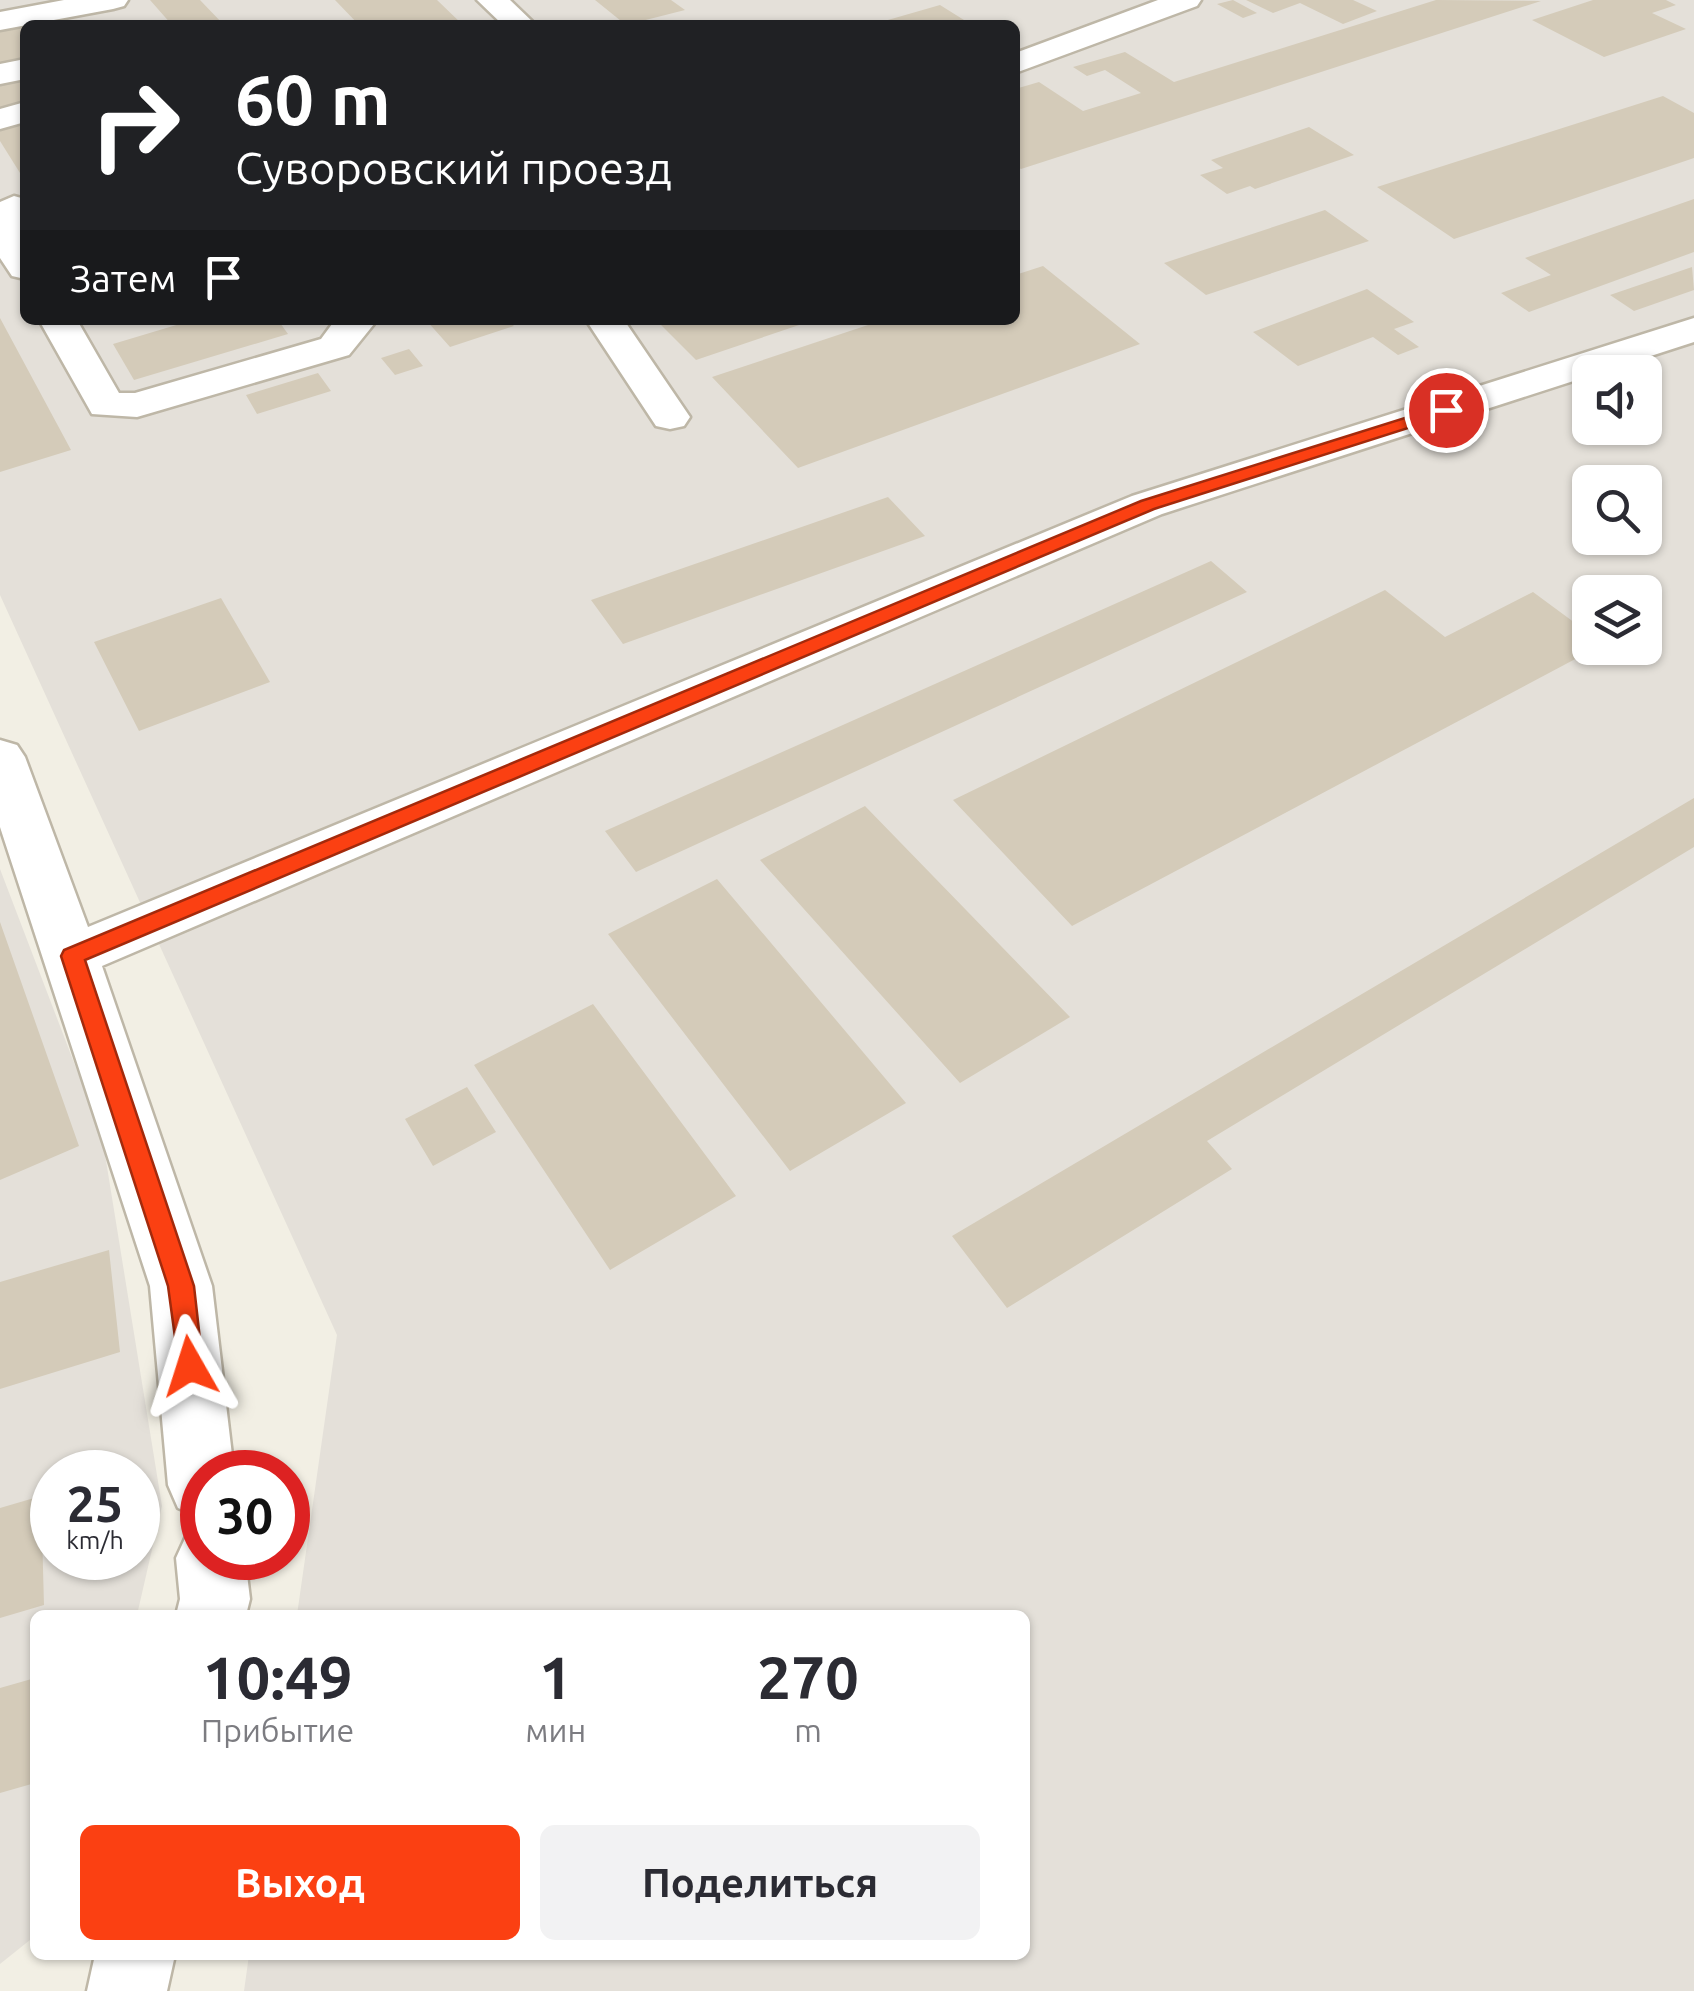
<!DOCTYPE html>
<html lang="ru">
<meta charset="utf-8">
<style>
:root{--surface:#fff;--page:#f2f2f3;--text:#2b2b33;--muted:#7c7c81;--accent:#fb4012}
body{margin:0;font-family:Ubuntu,sans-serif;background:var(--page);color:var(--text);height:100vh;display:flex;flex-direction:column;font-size:38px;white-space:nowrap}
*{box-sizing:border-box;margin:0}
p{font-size:32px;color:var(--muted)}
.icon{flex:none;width:55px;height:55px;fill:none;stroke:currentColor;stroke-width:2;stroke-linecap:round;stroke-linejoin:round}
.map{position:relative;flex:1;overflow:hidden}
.drawer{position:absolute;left:30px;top:1610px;width:1000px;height:350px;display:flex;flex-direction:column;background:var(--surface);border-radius:15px;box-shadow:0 2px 8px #0004}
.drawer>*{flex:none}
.hud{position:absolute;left:20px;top:20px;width:1000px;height:305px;border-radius:15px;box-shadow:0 2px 8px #0004;background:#202124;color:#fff;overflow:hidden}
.controls{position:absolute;left:1572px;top:355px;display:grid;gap:20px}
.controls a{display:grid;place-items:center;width:90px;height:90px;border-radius:15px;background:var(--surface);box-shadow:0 2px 8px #0004;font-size:50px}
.speed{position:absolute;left:30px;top:1450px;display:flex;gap:20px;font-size:50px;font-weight:700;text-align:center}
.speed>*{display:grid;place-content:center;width:130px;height:130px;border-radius:50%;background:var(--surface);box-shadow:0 2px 8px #0004;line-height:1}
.speed small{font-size:25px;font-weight:400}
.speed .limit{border:15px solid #d22;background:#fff;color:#111}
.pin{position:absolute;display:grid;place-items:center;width:85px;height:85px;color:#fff;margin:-42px;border:5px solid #fff;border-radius:50%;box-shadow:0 2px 10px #0007}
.me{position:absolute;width:110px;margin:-55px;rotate:354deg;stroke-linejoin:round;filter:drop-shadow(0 0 8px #0008)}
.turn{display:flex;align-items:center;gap:35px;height:210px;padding:0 50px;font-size:45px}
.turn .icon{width:130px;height:130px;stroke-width:2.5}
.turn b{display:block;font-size:70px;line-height:85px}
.then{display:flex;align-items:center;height:95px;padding:0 50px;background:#0003;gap:20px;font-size:38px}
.eta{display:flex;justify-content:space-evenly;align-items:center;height:170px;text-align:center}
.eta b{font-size:60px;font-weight:700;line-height:70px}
.primary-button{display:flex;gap:20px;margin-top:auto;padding:20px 50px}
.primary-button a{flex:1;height:115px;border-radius:15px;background:var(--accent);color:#fff;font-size:40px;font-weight:700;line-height:115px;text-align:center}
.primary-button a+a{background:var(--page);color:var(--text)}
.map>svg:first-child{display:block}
.industrial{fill:#e4e0d9;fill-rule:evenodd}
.building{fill:#d4cbb9}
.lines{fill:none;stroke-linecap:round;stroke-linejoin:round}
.minor-casing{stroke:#beb7a7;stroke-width:5}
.minor{fill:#fff;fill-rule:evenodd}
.route{fill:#fb4012;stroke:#a32a0c;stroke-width:2.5}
</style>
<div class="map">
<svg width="1694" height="1991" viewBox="0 0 1694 1991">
<rect width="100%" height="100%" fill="#f2efe4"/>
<path class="industrial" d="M0,0H1694V1991H244L249,1955H1025V1615H297L337,1335L0,595ZM25,25H1015V320H25ZM1590,372H1645V428H1590ZM1590,482H1645V538H1590ZM1590,592H1645V648H1590Z
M0,869L102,1136L162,1506L137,1615H35V1936L0,1964ZM52,1472H138V1558H52Z"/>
<path class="building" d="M150,0H200L224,25H172Z
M335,0H437L463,25H359Z
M595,0H671L685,10L626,25Z
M1233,0L1257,13L1243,18L1217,4Z
M1246,0H1353L1377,11L1343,24L1300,3L1273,13Z
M1436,0L1541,1L1021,169L1015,165V89L1039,82L1083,111L1141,93L1105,70L1087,76L1073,67L1125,52L1174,82Z
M1593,0H1666L1676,5L1652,13L1686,29L1604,57L1532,20Z
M940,5L972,25H874V24Z
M25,26V64L0,70V31Z
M25,78V107L0,114V84Z
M1663,96L1694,113V158L1454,239L1377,187Z
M25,121V181L0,141V127Z
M1309,127L1354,155L1255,189L1250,186L1227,194L1200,175L1223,168L1211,160Z
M1694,199V252L1529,312L1501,293L1551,275L1525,258Z
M1325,210L1369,241L1206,295L1164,263Z
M1043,266L1140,344L798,468L712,377L883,320H1015V275Z
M1692,267L1694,290L1634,311L1610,295Z
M1367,289L1414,322L1394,329L1419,347L1398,355L1373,337L1298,366L1253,332Z
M0,318L71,450L0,472Z
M193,320H278L288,334L134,380L113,344Z
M426,320H508L514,326L450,347Z
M671,320H811V321L696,360L660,324Z
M409,349L423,366L395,375L381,358Z
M318,373L331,391L257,414L246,395Z
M888,497L925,536L623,644L591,600Z
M1211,561L1247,592L636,872L605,831Z
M1385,590L1445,637L1533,592L1590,634V648H1596L1072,926L953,800Z
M221,598L270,682L139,731L94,642Z
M1694,798V847L1207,1141L1232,1169L1007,1308L952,1236Z
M865,806L1070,1017L960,1083L760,860Z
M717,879L906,1103L790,1171L608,934Z
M0,922L79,1146L0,1180Z
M593,1004L736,1196L610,1270L474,1065Z
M467,1087L496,1132L433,1166L405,1119Z
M109,1250L120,1352L0,1389V1282Z
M41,1496L44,1605L0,1618V1508Z
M35,1678V1783L0,1793V1688Z"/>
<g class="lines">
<defs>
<path id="minor" d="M64,0H128L124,6L113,9L0,30V12Z
M477,0H510L536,25H503Z
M1158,0H1201L1197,6L1015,73V53Z
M25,59V79L0,84V64Z
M25,102V122L0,129V109Z
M14,196L25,199V279L12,276L0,258V202Z
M1694,318V342L1162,514L102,966L212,1286L234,1472H202V1518L178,1508L168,1485L150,1286L0,827V740L17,745L25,757L88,927L1132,496Z
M39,320H77L119,393H135L321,339L335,320H373L374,324L349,355L137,417L92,414Z
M586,320H624L690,417L684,426L670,429L656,426Z
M202,1527V1558H245L250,1599L246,1615H176L180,1599L176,1558L187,1534Z
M95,1955H175L167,1991H87Z"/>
</defs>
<use href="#minor" class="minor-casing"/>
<use href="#minor" class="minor"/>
</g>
<path class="route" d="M1446,405L1454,410L1452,414L1154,509L85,960L194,1286L203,1366L199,1374L190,1378L180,1374L168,1286L61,956L64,950L1141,501Z"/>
</svg>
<div class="controls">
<a><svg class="icon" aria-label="sound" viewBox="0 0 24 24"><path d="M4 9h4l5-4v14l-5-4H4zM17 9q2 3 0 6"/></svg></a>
<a><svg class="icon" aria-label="search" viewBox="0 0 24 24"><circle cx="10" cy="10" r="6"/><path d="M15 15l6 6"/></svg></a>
<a><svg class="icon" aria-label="layers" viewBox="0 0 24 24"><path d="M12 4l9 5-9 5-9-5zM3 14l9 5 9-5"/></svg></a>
</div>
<div class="speed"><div>25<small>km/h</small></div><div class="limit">30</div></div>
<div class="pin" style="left:1446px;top:410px;background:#d93025"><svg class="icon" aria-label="arrive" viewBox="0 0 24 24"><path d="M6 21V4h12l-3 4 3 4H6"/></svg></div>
<svg class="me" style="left:190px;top:1366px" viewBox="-20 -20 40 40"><path d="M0-17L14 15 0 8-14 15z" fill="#fb4012" stroke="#fff" stroke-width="4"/></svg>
<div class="hud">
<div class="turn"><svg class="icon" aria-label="right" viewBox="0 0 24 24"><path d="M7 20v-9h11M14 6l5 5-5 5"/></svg><div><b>60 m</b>Суворовский проезд</div></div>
<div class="then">Затем<svg class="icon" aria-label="arrive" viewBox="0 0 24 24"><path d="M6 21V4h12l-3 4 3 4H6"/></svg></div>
</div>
<section class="drawer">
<div class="eta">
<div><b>10:49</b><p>Прибытие</p></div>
<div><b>1</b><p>мин</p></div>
<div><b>270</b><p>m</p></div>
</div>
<div class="primary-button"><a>Выход</a><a>Поделиться</a></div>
</section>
</div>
